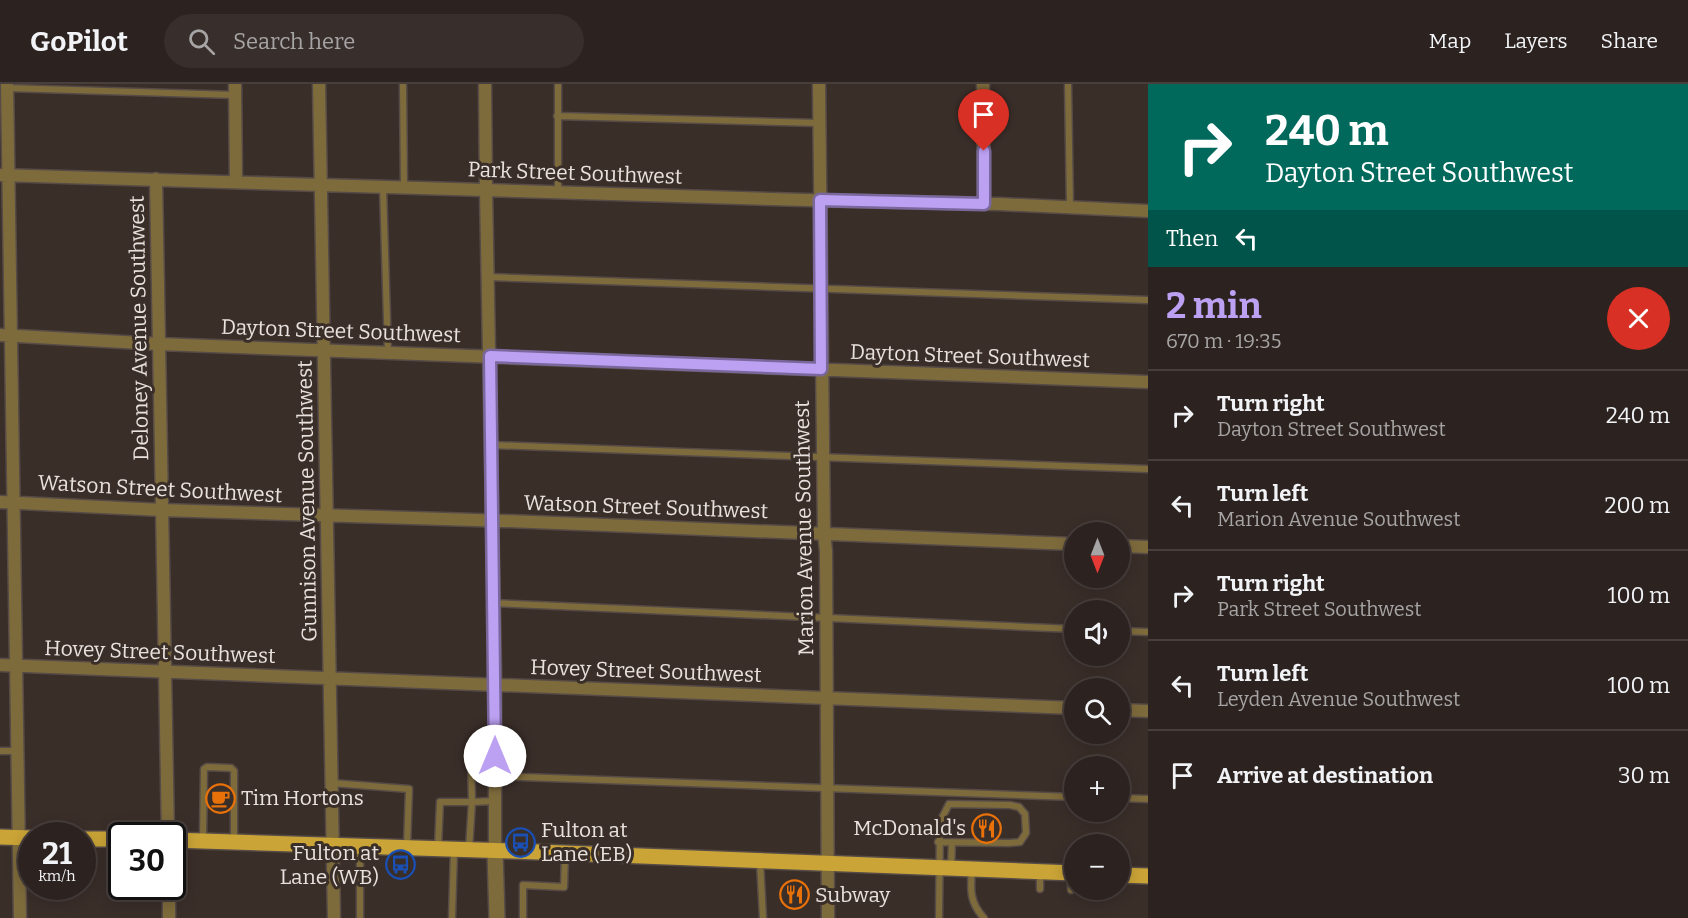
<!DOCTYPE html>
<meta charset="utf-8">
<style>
:root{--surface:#2c221f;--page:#382f2c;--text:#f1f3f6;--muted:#a6a4a4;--line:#483f3d;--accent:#bca0f2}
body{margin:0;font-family:Bitter,serif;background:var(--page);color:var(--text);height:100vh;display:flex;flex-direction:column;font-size:22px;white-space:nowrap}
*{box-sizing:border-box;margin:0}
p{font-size:20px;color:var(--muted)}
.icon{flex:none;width:33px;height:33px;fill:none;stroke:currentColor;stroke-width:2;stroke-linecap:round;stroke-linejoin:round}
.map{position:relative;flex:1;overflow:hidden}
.details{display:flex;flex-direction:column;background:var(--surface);width:540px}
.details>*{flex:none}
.hud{background:#00695c;color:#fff;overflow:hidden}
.needle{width:39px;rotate:180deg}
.controls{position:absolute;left:1064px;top:438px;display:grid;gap:12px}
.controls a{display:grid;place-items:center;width:66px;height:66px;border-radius:50%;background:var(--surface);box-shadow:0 3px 15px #0003,0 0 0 2px var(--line);font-size:30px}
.speed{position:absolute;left:18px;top:738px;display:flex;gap:12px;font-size:30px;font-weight:700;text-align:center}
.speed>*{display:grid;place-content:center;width:78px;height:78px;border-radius:50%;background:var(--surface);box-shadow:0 3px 15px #0003,0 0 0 2px var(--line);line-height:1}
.speed small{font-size:15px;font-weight:400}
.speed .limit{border:3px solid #111;border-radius:9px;background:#fff;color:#111}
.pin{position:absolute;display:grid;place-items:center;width:51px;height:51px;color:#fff;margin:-62px -26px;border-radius:50% 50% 50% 0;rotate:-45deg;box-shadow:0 0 6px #0007}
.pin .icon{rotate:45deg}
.me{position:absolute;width:66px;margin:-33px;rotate:0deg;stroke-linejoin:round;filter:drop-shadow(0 0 4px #0008)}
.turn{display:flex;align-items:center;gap:21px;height:126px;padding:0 18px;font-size:27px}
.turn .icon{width:78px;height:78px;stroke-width:2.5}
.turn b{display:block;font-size:42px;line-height:51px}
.then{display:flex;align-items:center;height:57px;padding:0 18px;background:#0003;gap:12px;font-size:22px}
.round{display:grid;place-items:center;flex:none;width:63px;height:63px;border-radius:32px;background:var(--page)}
.head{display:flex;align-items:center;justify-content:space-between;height:102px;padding:0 18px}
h1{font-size:36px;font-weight:700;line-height:45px;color:var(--accent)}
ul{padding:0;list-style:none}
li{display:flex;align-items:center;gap:18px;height:90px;padding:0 18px;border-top:2px solid var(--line)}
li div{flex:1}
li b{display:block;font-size:22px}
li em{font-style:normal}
header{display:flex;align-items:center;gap:36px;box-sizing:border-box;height:84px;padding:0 30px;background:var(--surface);border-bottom:2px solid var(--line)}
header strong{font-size:28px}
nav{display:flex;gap:33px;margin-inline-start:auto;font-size:21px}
.search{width:420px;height:54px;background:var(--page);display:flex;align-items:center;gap:15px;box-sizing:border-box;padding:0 21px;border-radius:33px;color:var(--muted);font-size:22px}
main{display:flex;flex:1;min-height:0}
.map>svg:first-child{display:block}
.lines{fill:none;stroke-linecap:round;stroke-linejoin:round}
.service-casing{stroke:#564b46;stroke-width:9}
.minor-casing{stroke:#564b46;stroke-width:15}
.tertiary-casing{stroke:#564b46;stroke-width:18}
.primary-casing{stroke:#564b46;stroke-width:18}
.service{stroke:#7e6b3c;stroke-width:6}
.minor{stroke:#7e6b3c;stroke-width:12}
.tertiary{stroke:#7e6b3c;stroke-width:15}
.primary{stroke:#caa437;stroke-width:15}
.route-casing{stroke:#7a689d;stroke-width:15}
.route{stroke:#bca0f2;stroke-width:10}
.labels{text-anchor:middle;stroke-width:6;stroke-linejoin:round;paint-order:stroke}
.street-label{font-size:21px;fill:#e9e1dd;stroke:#3a2e29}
.poi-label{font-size:21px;fill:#e9e1dd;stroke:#3a2e29;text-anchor:start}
</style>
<header>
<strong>GoPilot</strong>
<div class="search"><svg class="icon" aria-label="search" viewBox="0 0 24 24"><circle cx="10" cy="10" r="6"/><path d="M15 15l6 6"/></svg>Search here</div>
<nav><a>Map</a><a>Layers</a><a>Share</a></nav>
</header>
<main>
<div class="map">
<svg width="1148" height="834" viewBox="0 0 1148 834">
<rect width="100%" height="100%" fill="#3a2e29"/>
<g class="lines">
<defs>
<path id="service" d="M403,0L404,103
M1068,0L1070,123
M8,4L235,11
M557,32L819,39
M383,103L388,268
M558,108V0
M488,193L1148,216
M491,361L1148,385
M493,519L1074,545
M1119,547L1148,548
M0,667H17
M495,692L1074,713
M332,699L409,705L407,763
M1119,714L1148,715
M494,717L472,718L471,673L495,672
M203,755L204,685L207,683L231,684L234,687V758
M938,758L1009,759L1020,758L1026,749L1025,730L1019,723L1010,721L949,720L940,738L939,834
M438,763L440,718H472L469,765
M760,778L763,834
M951,785L952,758
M972,786C970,806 970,819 984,834
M1040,788V805
M1071,806V789
M360,834V763
M452,834L454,766
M523,834V801L564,803L565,770"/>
<path id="minor" d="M7,0L20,834
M235,0L236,97
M319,0L334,834
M485,0L486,106L495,588V767
M819,0L824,450L826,467L828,834
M983,0L984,120
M0,91L806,116L999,120L1148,127
M156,95L168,752
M0,251L159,260L1148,298
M0,418L162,426L506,437L1074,460
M1119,462L1148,463
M0,581L1074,624
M1119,626L1148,627
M169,802V834"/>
<path id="tertiary" d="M495,767L497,834"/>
<path id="primary" d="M0,753L32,754
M82,755H122
M172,756L512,767L1074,789
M1119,791L1148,792"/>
</defs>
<use href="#service" class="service-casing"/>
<use href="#minor" class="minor-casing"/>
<use href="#tertiary" class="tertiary-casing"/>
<use href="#primary" class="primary-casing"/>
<use href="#service" class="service"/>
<use href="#minor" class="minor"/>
<use href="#tertiary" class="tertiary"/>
<use href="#primary" class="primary"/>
</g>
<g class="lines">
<defs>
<path id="route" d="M495,672L490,272L821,285L820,116L984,120V67"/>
</defs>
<use href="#route" class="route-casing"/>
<use href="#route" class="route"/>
</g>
<defs>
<symbol id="cafe-ring" viewBox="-11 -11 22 22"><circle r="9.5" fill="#3a2e29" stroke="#e8710a" stroke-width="1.5"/><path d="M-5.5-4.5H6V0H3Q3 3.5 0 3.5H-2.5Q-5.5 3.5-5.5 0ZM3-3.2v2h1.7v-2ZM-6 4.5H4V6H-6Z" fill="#e8710a"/></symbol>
<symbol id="restaurant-ring" viewBox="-11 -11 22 22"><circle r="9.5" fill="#3a2e29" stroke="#e8710a" stroke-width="1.5"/><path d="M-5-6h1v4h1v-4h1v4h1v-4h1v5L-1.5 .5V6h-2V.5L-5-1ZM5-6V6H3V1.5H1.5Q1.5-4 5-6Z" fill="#e8710a"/></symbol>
<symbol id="bus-ring" viewBox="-11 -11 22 22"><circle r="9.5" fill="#3a2e29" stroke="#1a4fb4" stroke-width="1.5"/><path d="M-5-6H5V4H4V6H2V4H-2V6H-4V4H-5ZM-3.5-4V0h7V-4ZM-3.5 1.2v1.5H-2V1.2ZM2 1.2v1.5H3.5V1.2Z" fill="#1a4fb4"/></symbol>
</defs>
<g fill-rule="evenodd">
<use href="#cafe-ring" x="204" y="698" width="33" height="33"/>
<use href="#restaurant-ring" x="970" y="728" width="33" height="33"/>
<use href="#bus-ring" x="504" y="742" width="33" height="33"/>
<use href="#bus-ring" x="384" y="764" width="33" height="33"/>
<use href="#restaurant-ring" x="778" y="794" width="33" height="33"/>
</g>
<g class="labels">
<g class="street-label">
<text transform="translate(575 89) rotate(2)" y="7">Park Street Southwest</text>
<text transform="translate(139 244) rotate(-91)" y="7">Deloney Avenue Southwest</text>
<text transform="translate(341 247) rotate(2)" y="7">Dayton Street Southwest</text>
<text transform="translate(970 272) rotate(2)" y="7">Dayton Street Southwest</text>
<text transform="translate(160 405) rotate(3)" y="7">Watson Street Southwest</text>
<text transform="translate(307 417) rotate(-91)" y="7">Gunnison Avenue Southwest</text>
<text transform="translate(646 423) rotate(2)" y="7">Watson Street Southwest</text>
<text transform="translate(804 444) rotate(-91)" y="7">Marion Avenue Southwest</text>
<text transform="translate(160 568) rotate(2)" y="7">Hovey Street Southwest</text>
<text transform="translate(646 587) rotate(2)" y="7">Hovey Street Southwest</text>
</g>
<g class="poi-label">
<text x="241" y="721">Tim Hortons</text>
<text x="966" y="751" text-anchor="end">McDonald's</text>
<text x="541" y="753">Fulton at<tspan x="541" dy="24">Lane (EB)</tspan></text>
<text x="379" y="776" text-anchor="end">Fulton at<tspan x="379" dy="24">Lane (WB)</tspan></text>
<text x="815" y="818">Subway</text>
</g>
</g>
</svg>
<div class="controls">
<a><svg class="needle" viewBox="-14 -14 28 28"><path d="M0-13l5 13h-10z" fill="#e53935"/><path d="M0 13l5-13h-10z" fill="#a6a4a4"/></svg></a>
<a><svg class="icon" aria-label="sound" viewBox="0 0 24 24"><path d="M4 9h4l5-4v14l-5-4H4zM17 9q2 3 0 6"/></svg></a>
<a><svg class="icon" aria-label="search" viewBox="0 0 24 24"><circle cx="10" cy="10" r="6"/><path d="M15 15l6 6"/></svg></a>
<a>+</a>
<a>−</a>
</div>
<div class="speed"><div>21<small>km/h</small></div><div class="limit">30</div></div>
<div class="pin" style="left:984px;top:67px;background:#d93025"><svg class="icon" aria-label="arrive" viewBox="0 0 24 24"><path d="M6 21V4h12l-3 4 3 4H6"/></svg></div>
<svg class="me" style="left:495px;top:672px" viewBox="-20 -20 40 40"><circle r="19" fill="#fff"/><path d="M0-13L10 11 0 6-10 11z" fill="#bca0f2"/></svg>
</div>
<section class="details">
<div class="hud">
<div class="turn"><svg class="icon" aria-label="right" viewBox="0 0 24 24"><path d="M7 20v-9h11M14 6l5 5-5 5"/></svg><div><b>240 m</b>Dayton Street Southwest</div></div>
<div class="then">Then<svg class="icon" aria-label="left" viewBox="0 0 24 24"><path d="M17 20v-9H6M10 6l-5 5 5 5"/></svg></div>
</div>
<div class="head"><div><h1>2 min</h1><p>670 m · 19:35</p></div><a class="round" style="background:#d93025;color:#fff"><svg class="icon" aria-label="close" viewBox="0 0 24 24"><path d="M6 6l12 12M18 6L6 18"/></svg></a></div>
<ul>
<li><svg class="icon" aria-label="right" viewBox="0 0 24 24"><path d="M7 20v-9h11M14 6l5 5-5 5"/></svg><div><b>Turn right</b><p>Dayton Street Southwest</p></div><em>240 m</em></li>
<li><svg class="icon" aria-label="left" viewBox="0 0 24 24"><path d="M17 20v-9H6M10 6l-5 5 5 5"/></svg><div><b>Turn left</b><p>Marion Avenue Southwest</p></div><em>200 m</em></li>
<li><svg class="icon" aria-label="right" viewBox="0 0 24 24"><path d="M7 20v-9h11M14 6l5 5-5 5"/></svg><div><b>Turn right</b><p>Park Street Southwest</p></div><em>100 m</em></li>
<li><svg class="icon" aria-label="left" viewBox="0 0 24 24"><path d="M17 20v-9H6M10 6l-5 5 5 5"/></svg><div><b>Turn left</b><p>Leyden Avenue Southwest</p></div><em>100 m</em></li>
<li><svg class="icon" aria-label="arrive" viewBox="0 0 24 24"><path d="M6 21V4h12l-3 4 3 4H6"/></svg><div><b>Arrive at destination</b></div><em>30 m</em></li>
</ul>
</section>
</main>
